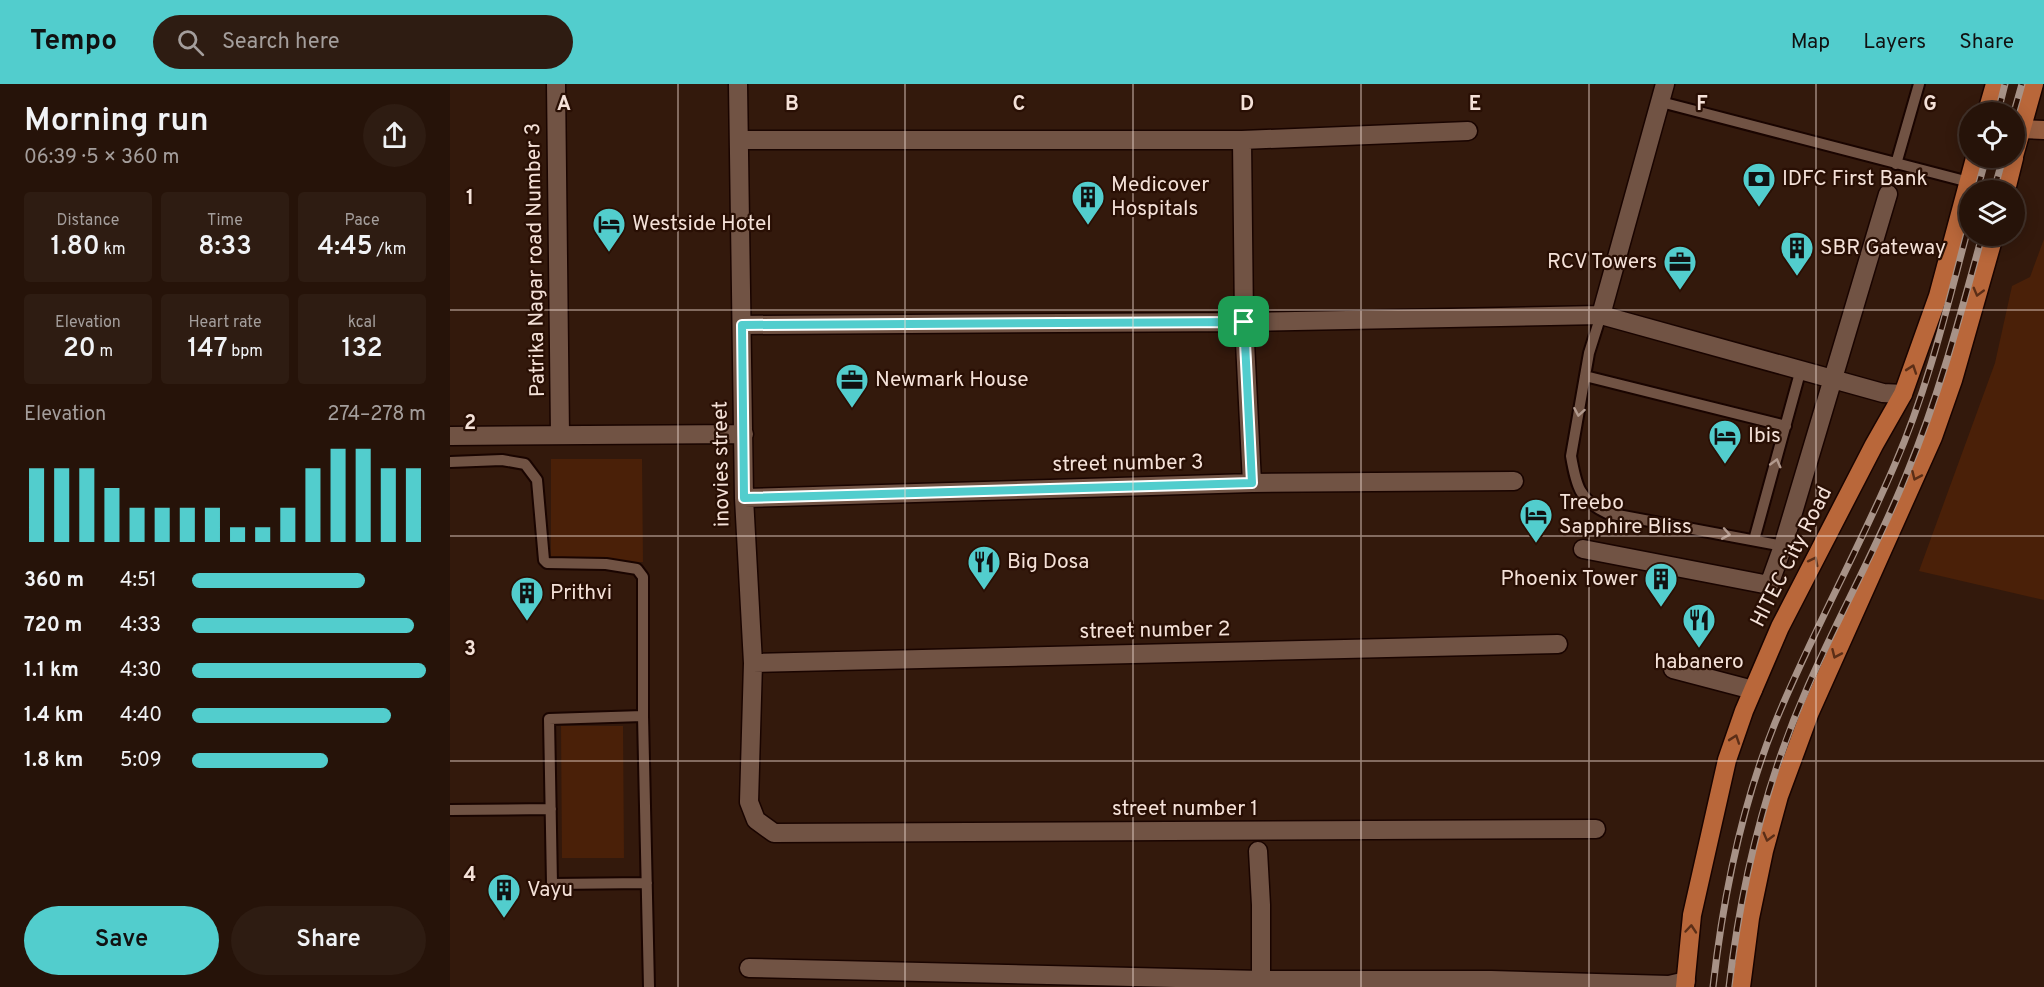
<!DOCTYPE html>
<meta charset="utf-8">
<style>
body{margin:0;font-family:Overpass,sans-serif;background:#2e1c12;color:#f1f3f6;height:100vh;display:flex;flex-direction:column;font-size:22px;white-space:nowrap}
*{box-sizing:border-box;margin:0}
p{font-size:20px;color:#a49e9c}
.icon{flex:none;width:33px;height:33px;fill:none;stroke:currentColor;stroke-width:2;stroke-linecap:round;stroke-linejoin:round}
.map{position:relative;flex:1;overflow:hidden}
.sheet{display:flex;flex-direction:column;background:#261309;width:450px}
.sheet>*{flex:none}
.controls{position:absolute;left:1509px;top:18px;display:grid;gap:12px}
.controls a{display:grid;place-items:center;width:66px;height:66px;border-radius:50%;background:#261309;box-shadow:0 3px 15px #0003,0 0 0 2px #42322a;font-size:30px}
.pin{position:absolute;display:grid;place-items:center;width:51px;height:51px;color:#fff;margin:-26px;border-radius:12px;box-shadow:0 3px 9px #0006}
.round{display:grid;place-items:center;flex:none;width:63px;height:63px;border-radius:32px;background:#2e1c12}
.head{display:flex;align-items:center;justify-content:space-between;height:102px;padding:0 24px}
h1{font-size:33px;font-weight:600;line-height:45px}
.metrics{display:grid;grid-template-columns:repeat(3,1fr);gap:9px;height:102px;padding:6px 24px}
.metrics div{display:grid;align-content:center;border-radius:6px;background:#2e1c12;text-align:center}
.metrics b{font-size:26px;font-weight:600}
.metrics small{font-size:16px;font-weight:400}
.metrics p{font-size:16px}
.chart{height:168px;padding:12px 24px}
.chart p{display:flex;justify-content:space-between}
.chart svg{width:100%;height:108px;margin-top:6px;stroke:#52cdcd;stroke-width:6}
.button{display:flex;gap:12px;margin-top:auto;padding:12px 24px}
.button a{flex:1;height:69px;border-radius:36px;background:#52cdcd;color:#111;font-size:24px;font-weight:600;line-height:69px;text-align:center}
.button a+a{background:#2e1c12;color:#f1f3f6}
ul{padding:0 24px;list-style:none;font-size:20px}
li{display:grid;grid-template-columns:96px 72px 1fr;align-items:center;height:45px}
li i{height:15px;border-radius:8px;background:#52cdcd}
header{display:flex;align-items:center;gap:36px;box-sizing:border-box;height:84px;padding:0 30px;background:#52cdcd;color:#111}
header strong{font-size:28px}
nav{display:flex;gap:33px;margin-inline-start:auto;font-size:21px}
.search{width:420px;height:54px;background:#2e1c12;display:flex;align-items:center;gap:15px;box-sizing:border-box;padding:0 21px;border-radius:33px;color:#a49e9c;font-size:22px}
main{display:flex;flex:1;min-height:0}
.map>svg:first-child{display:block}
.green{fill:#4a2008}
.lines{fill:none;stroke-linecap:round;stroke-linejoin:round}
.lane-casing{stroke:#190400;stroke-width:14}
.street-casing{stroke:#190400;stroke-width:21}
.secondary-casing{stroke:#190400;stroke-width:21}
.primary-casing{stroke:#190400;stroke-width:21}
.lane{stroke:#715344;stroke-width:10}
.street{stroke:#715344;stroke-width:18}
.secondary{stroke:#955d3f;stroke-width:18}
.primary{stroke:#b9673a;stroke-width:18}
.rail-casing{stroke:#a79287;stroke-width:7}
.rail{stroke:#290f04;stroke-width:4.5;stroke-dasharray:14;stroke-linecap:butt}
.oneway{stroke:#5b2e17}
.oneway2{stroke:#b29a8e}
.route-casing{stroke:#fff;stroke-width:12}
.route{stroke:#52cdcd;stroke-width:8}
.grid{fill:none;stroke:#f4e1d8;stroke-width:1.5;stroke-opacity:0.55}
.labels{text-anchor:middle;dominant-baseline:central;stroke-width:4.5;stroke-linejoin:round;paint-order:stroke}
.poi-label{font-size:21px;fill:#f4e1d8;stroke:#290f04;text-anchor:start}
.street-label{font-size:21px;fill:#f4e1d8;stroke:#290f04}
.grid-label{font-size:20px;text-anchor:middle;font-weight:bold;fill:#f4e1d8;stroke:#290f04;stroke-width:4.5;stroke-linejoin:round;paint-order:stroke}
</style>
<header>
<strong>Tempo</strong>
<div class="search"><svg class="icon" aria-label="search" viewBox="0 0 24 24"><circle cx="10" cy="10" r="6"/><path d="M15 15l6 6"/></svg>Search here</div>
<nav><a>Map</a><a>Layers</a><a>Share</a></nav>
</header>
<main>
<section class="sheet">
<div class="head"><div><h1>Morning run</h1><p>06:39 · 5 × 360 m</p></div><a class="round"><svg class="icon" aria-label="share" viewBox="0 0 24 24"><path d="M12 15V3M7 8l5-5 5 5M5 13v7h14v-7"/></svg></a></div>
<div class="metrics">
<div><p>Distance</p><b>1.80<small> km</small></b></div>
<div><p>Time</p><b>8:33</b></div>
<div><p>Pace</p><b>4:45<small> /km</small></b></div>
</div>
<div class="metrics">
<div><p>Elevation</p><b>20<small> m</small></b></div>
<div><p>Heart rate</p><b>147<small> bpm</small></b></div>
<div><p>kcal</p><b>132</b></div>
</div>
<div class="chart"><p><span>Elevation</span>274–278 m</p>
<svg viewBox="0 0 160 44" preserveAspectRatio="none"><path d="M5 44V14M15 44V14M25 44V14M35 44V22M45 44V30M55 44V30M65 44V30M75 44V30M85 44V38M95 44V38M105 44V30M115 44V14M125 44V6M135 44V6M145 44V14M155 44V14"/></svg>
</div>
<ul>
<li><b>360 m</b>4:51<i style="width:74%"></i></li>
<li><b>720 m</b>4:33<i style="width:95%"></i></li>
<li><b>1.1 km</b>4:30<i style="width:100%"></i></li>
<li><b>1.4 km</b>4:40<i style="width:85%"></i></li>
<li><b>1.8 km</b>5:09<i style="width:58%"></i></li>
</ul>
<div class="button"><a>Save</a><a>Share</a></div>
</section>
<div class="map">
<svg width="1594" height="903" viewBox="0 0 1594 903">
<rect width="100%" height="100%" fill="#33190c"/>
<!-- green -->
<path class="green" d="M1594,155V516L1469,487L1545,279L1562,202L1580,193Z
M101,375H192L193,478H101Z
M111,642H173L174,774H112Z"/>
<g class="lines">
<!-- lane casing -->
<g class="lane-casing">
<path id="lane" d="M1211,18L1519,98
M1446,80L1469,0
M1151,231L1139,269L1121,372C1126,401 1129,416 1157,429L1333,462
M1135,292L1336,342
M0,378L52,376L75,380L87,396L94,476L97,479L156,480L187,485L193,493V632L199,903
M1304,456L1351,285
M193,632L99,635L102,800L197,799
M0,726L101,725"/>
</g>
<!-- street casing -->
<g class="street-casing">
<path id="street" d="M106,0L110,351
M288,0L294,414L303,579L299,718L306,736L324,749L1146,745
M289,56H792L1018,47
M792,56L794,238L802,399
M1151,231L1215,0
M292,241L794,238L1151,231L1433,309L1453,310
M0,352L294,350
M294,414L802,399L1064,397
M1133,465L1319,501L1333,462L1438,110
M303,579L1108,560
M1223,585L1303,606
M808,767L811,821V903
M299,884L811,896H1041L1219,901L1236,897"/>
</g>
<!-- secondary casing -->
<g class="secondary-casing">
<path id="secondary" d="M1572,45L1594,46"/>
</g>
<!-- primary casing -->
<g class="primary-casing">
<path id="primary" d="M1537,28L1545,0
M1564,72L1584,0
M1556,106L1564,74
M1235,903L1242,831L1277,676L1294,627L1330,543L1424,361L1453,310L1488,212L1525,74
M1291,903L1300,834L1314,767L1329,712L1360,628L1483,353L1503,296L1544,152"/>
</g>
<!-- lane -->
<use href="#lane" class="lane"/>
<!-- street -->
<use href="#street" class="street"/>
<!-- secondary -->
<use href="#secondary" class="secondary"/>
<!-- primary -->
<use href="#primary" class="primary"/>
<!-- rail casing -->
<g class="rail-casing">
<path id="rail" d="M1548,28L1555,0
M1564,28L1572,0
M1527,106L1536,74
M1544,106L1553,74
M1263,903C1273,813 1291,723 1325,639C1361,551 1408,467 1445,380C1479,302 1498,219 1520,137
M1279,903C1291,799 1315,699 1358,602C1389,531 1428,462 1457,389C1489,312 1510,232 1532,152"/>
</g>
<!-- rail -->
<use href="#rail" class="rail"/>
</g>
<!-- one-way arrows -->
<defs><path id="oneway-chevron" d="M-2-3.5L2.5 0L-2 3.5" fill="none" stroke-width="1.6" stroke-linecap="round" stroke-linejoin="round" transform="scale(1.5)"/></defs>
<g class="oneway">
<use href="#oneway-chevron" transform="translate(1528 208) rotate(105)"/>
<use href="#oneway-chevron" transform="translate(1462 285) rotate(-71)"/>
<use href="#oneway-chevron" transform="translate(1466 392) rotate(114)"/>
<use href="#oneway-chevron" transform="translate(1364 477) rotate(-63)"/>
<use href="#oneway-chevron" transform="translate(1386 570) rotate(114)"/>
<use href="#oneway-chevron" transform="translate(1285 655) rotate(-71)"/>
<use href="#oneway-chevron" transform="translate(1318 753) rotate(105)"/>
<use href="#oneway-chevron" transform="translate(1241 845) rotate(-85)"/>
</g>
<g class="oneway2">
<use href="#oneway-chevron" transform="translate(1129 328) rotate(100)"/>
<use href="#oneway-chevron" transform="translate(1326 379) rotate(-75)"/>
<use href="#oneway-chevron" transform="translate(1276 450) rotate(10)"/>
</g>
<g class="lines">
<!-- route casing -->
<g class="route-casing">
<path id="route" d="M794,238L802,399L294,414L292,241Z"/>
</g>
<!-- route -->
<use href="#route" class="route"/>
</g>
<!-- grid -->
<path class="grid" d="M228,0V903M455,0V903M683,0V903M911,0V903M1139,0V903M1366,0V903M0,226H1594M0,452H1594M0,677H1594"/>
<!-- icons -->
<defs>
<g id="bank-pin" transform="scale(1.725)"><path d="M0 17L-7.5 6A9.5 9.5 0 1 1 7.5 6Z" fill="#52cdcd" stroke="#290f04"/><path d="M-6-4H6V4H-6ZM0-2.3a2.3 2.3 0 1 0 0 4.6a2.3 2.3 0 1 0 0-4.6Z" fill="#111"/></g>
<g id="building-pin" transform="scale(1.725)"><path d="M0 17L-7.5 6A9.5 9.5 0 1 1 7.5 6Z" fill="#52cdcd" stroke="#290f04"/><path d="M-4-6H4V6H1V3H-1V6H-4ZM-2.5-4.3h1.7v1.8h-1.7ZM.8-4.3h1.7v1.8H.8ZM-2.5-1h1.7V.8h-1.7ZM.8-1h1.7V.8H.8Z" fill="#111"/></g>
<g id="hotel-pin" transform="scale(1.725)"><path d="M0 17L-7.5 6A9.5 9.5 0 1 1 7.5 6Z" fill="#52cdcd" stroke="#290f04"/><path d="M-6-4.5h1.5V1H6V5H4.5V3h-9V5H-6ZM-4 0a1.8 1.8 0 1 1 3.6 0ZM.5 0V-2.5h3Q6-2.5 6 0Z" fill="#111"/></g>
<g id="office-pin" transform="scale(1.725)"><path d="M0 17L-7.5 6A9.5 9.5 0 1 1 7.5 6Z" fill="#52cdcd" stroke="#290f04"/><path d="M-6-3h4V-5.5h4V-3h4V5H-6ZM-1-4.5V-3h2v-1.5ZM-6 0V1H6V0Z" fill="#111"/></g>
<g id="restaurant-pin" transform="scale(1.725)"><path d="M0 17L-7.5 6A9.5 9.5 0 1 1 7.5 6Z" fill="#52cdcd" stroke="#290f04"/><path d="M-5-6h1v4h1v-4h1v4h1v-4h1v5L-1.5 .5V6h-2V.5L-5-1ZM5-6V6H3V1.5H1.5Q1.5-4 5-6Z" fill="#111"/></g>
</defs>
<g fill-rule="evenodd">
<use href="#bank-pin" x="1309" y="95"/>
<use href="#building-pin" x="638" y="113"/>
<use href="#hotel-pin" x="159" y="140"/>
<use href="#building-pin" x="1347" y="164"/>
<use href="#office-pin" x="1230" y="178"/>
<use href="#office-pin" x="402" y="296"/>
<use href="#hotel-pin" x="1275" y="352"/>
<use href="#hotel-pin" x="1086" y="431"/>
<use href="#restaurant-pin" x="534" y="478"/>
<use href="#building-pin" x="1211" y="495"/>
<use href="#building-pin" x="77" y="509"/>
<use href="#restaurant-pin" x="1249" y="536"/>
<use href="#building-pin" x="54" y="806"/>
</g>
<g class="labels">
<!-- poi labels -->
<g class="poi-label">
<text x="1332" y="95">IDFC First Bank</text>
<text x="661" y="101">Medicover<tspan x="661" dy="24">Hospitals</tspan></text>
<text x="182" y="140">Westside Hotel</text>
<text x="1370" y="164">SBR Gateway</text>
<text x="1207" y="178" text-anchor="end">RCV Towers</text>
<text x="425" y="296">Newmark House</text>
<text x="1298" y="352">Ibis</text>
<text x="1109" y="419">Treebo<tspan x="1109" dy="24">Sapphire Bliss</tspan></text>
<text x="557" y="478">Big Dosa</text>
<text x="1188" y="495" text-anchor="end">Phoenix Tower</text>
<text x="100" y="509">Prithvi</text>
<text x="1249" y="578" text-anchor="middle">habanero</text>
<text x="77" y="806">Vayu</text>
</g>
<!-- street labels -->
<g class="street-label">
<text transform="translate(86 176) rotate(-91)">Patrika Nagar road Number 3</text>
<text transform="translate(272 380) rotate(-91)">inovies street</text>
<text transform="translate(678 380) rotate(-1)">street number 3</text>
<text transform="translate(1342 473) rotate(-63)">HITEC City Road</text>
<text transform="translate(705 547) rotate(-1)">street number 2</text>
<text x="735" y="725">street number 1</text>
</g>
</g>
<g class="grid-label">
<text x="114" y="26">A</text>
<text x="342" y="26">B</text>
<text x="569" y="26">C</text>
<text x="797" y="26">D</text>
<text x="1025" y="26">E</text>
<text x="1252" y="26">F</text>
<text x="1480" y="26">G</text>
<text x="20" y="120">1</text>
<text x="20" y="345">2</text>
<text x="20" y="571">3</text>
<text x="20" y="797">4</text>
</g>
</svg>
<div class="controls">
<a><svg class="icon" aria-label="locate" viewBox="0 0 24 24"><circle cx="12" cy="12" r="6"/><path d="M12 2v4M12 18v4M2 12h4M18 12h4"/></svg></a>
<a><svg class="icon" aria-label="layers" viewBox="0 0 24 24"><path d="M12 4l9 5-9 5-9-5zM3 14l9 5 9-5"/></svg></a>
</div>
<div class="pin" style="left:794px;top:238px;background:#1e9e55"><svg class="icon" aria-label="arrive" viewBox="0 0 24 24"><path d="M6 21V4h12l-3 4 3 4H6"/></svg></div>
</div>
</main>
